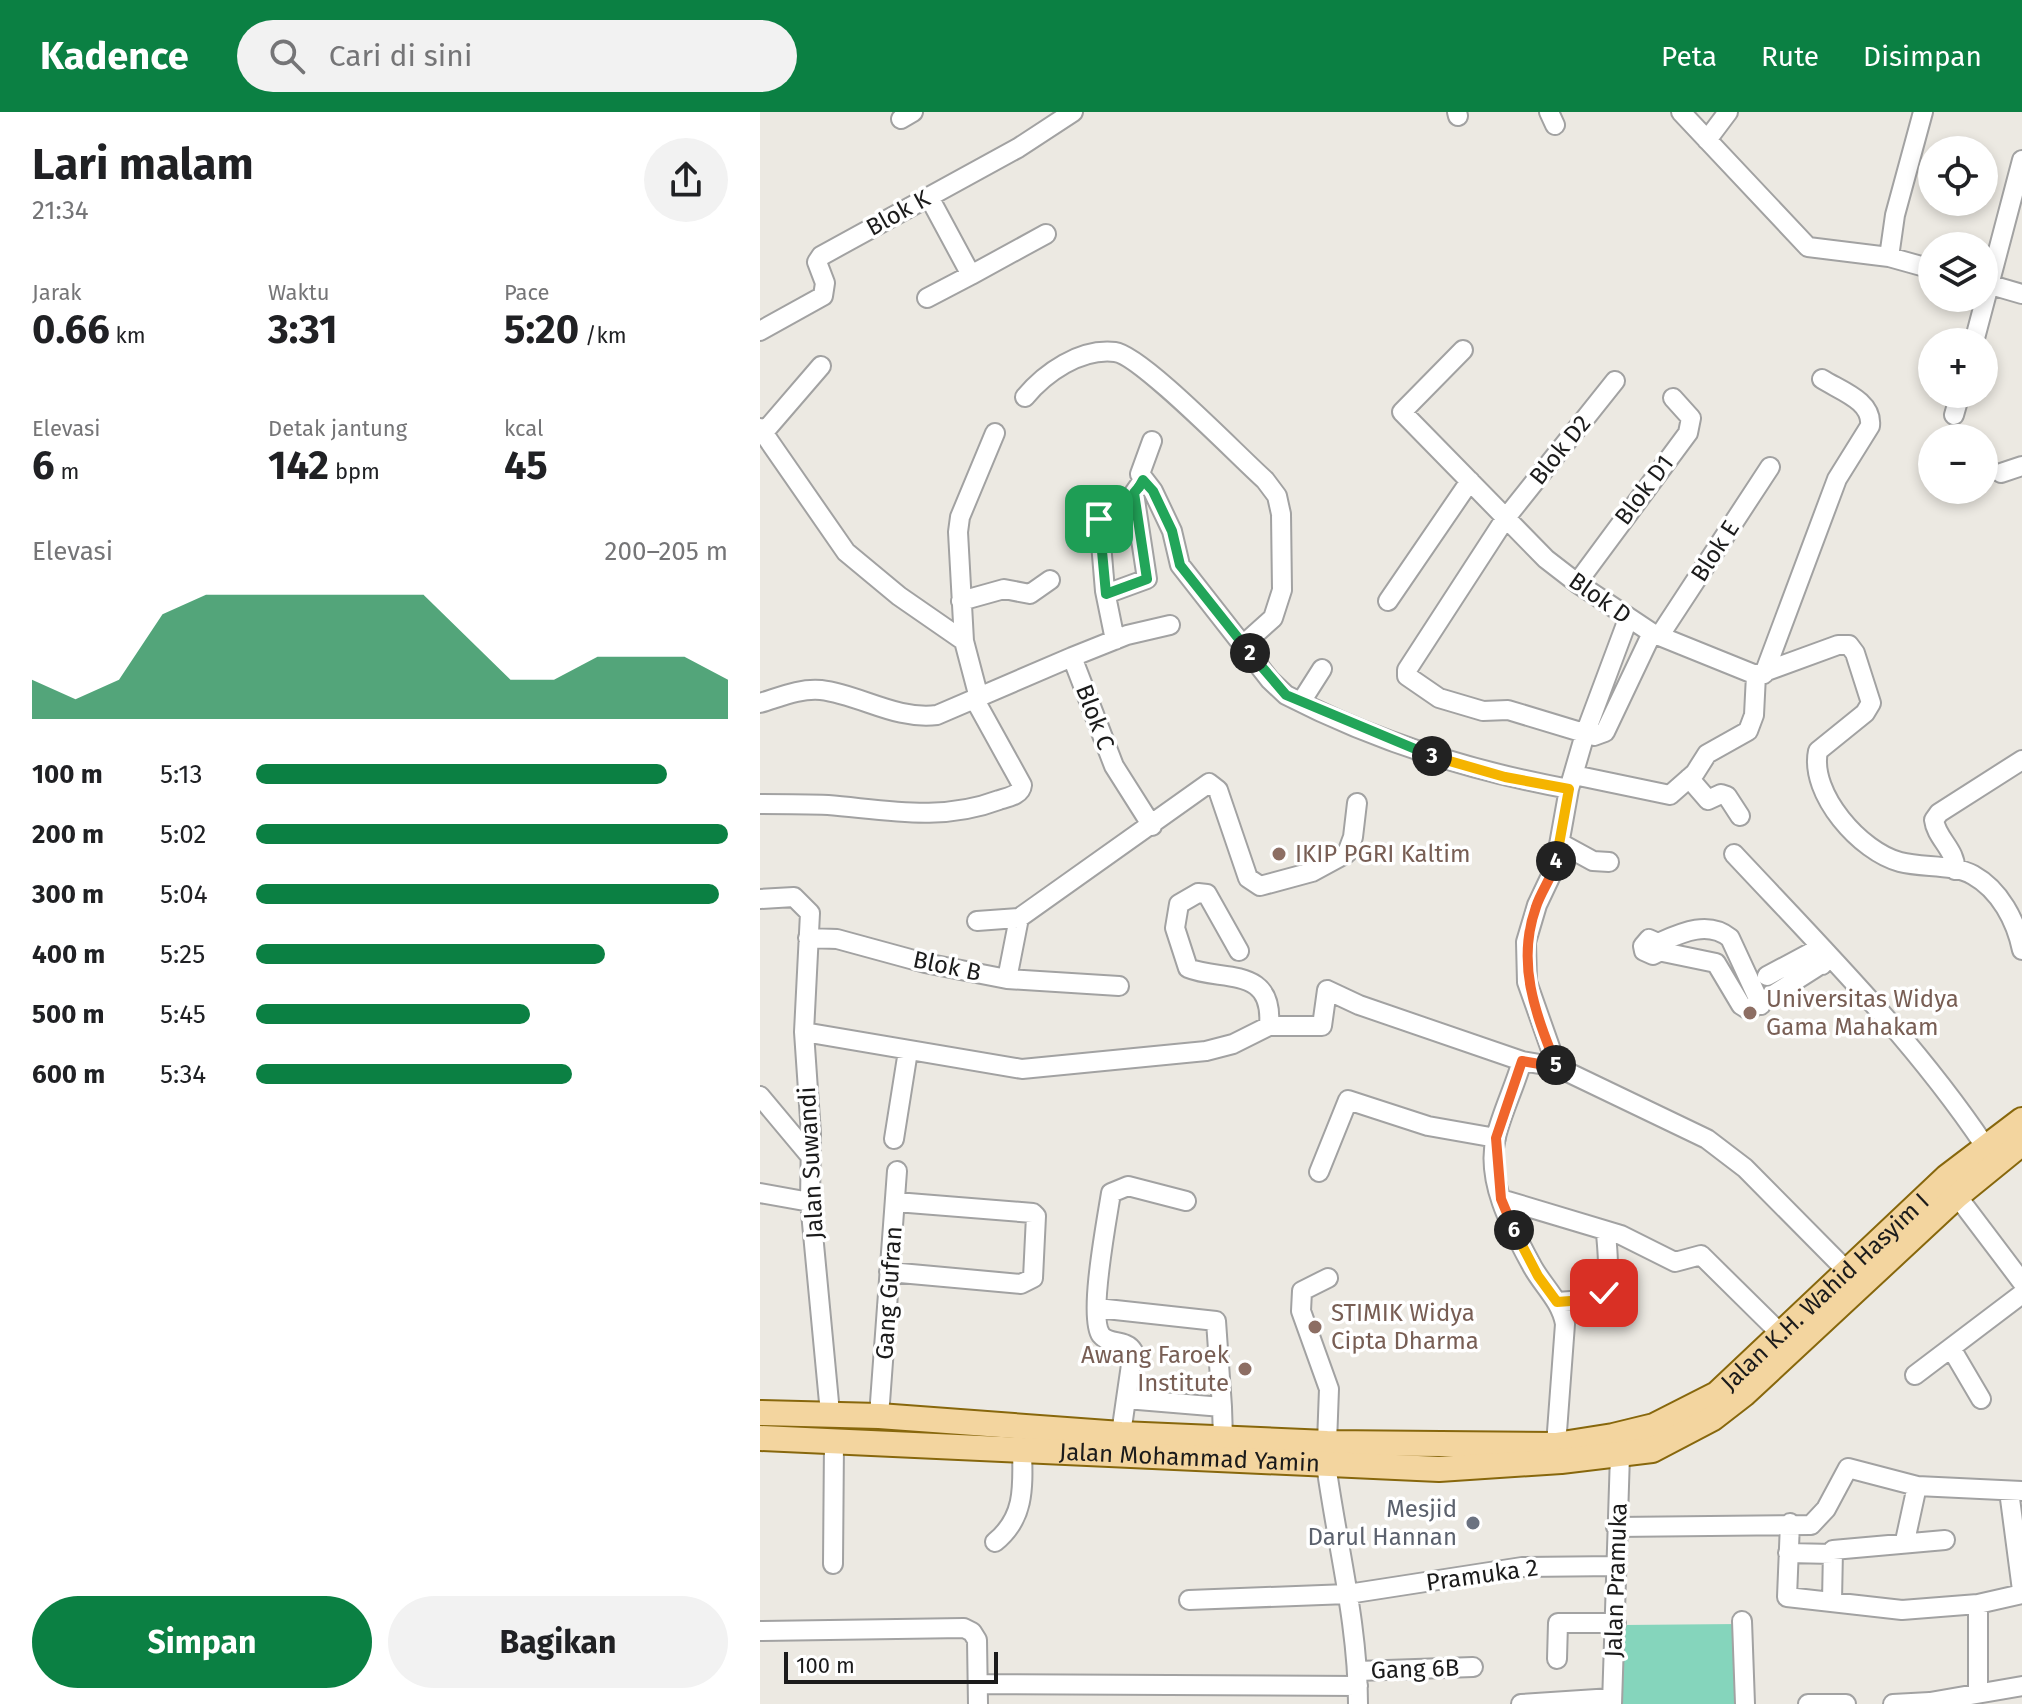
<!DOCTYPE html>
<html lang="id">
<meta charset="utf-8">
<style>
body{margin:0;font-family:"Fira Sans",sans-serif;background:#f2f2f2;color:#202124;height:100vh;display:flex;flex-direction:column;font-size:30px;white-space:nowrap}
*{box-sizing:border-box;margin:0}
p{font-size:26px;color:#757577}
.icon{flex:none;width:44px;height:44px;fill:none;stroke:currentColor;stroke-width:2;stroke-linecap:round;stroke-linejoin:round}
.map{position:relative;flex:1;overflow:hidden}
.side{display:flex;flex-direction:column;background:#fff;width:760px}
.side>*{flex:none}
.tools{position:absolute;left:1158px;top:24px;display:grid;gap:16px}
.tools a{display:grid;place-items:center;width:80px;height:80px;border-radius:50%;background:#fff;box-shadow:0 4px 12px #0003;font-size:40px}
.scale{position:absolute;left:24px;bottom:20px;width:214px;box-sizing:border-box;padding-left:8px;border:4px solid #1b1b1b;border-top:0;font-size:22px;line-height:28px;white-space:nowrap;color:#1b1b1b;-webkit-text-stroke:6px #fff;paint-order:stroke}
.pin{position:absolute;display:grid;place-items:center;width:68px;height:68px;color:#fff;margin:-34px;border-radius:16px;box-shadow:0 4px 12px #0006}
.km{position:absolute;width:40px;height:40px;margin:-20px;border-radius:50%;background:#222;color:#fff;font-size:22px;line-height:40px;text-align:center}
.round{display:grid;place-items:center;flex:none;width:84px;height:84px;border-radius:42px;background:#f2f2f2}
.headline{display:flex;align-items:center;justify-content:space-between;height:136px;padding:0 32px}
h1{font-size:44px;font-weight:700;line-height:60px}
.metrics{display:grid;grid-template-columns:repeat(3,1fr);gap:12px;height:136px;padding:8px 32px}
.metrics div{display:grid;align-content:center}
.metrics b{font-size:40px;font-weight:700}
.metrics small{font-size:22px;font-weight:400}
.metrics p{font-size:22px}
.chart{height:224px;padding:16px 32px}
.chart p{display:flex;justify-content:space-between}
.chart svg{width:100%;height:144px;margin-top:8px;fill:#0b8043;opacity:.7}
.button{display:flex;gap:16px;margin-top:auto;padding:16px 32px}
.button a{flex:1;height:92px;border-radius:48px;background:#0b8043;color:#fff;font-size:32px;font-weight:700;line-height:92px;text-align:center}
.button a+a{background:#f2f2f2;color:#202124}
ul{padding:0 32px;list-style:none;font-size:26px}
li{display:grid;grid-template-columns:128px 96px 1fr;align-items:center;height:60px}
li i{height:20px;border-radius:10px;background:#0b8043}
header{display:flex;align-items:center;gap:48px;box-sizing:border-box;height:112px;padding:0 40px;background:#0b8043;color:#fff}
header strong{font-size:38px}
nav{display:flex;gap:44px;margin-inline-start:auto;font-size:28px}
.search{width:560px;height:72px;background:#f2f2f2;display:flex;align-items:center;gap:20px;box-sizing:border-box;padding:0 28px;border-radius:44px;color:#757577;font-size:30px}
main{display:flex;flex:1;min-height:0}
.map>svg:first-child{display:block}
.pitch{fill:#85d5bc}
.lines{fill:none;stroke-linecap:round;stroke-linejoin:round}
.minor-casing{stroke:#a2a2a2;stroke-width:22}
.major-casing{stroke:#87670c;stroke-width:28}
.minor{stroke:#fff;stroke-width:18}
.major{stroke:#f3d59f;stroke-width:24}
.split-1-casing{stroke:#fff;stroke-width:16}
.split-2-casing{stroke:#fff;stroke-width:16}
.split-3-casing{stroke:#fff;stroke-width:16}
.split-4-casing{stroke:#fff;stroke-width:16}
.split-5-casing{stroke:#fff;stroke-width:16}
.split-6-casing{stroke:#fff;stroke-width:16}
.split-7-casing{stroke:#fff;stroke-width:16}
.split-1{stroke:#22a559;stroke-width:10}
.split-2{stroke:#22a559;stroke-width:10}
.split-3{stroke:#22a559;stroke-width:10}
.split-4{stroke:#f5b400;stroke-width:10}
.split-5{stroke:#f0652b;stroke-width:10}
.split-6{stroke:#f0652b;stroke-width:10}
.split-7{stroke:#f5b400;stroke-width:10}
.education-dot{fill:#8d6e63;stroke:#fff;stroke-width:3}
.worship-dot{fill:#6b7280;stroke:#fff;stroke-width:3}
.labels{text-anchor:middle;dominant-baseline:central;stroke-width:7;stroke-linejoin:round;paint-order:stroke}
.street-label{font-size:24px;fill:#1b1b1b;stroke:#fff}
.education-label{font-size:24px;fill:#785e54;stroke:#fff;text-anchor:start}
.worship-label{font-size:24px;fill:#5b616d;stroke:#fff;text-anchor:end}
</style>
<header>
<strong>Kadence</strong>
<div class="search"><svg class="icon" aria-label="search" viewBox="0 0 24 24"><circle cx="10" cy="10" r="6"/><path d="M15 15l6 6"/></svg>Cari di sini</div>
<nav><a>Peta</a><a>Rute</a><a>Disimpan</a></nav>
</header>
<main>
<section class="side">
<div class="headline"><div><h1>Lari malam</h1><p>21:34</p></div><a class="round"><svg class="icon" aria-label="share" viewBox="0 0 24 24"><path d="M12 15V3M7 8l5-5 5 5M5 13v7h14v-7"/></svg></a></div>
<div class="metrics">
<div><p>Jarak</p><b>0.66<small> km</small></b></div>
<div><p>Waktu</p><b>3:31</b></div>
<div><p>Pace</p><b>5:20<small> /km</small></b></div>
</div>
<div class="metrics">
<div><p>Elevasi</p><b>6<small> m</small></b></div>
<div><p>Detak jantung</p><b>142<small> bpm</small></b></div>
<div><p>kcal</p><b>45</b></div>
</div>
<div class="chart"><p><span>Elevasi</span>200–205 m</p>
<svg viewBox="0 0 160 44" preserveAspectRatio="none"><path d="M0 44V32L10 38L20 32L30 12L40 6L50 6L60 6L70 6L80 6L90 6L100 19L110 32L120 32L130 25L140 25L150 25L160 32V44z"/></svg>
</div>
<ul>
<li><b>100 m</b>5:13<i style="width:87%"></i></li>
<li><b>200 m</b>5:02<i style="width:100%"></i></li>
<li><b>300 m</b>5:04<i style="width:98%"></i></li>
<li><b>400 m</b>5:25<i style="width:74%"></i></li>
<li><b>500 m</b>5:45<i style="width:58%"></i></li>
<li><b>600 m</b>5:34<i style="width:67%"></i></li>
</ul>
<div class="button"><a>Simpan</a><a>Bagikan</a></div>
</section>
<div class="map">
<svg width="1262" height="1592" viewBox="0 0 1262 1592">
<rect width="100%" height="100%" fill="#ece9e2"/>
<!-- pitch -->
<path class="pitch" d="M979,1512L978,1592H863V1513Z"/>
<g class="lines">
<!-- minor casing -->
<g class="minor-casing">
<path id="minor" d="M697,0L698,4
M789,0L795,13
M921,0L1048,135L1129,145
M1163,0L1135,103L1129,145L1172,157
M141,7L153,0
M947,28L968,0
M169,85L211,163L286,122
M1224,171L1262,182
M167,186L211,163
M0,219L63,184L65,171L57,150L61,144L258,36L313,0
M1214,230L1262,48
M703,238L642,300L786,447L817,471L892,521L996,563L1078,533H1089L1095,541L1111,591L1105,601L1058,639C1049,682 1101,740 1140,750C1163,756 1193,752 1213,763C1240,778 1256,809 1262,838
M855,269L745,407L647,558V564L679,586L723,599L748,598L834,624L845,620L892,521
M265,285C285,261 320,236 355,240C381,243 479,345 505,368L517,384L521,402L522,478L513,506L484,532
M1194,303L1200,282
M0,316L86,440L139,484L204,529
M5,319L61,254
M392,329L380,362L393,379L412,419L420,453L510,568L526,583C615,629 711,659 809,677
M1241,361L1262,354
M339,407L345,479L355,528
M817,471L928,321L931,306L913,286
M346,482L387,467L374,381L383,368
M201,489L244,477L270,482L290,468
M628,489L710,369
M900,523L1010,355
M312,545L367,523L410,513
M1004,562L1077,367L1110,314C1113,289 1081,279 1062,267
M219,586L204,529L198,420L200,405L235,321
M541,590L562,557
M0,591C20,585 40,576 61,578C101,583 135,608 177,603L312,545L354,654L392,714
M814,663L910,683L935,661L947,642L988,619L994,603L996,563
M929,666L948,688L961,682L967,684L980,704
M0,692C23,692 46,692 68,693C127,698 181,710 239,688C249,685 261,683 262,673L215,588
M800,731L833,749L849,750
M974,742C1061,835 1154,928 1225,1034
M1195,758C1197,739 1176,726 1174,708L1179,701L1262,648
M0,787L34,785L50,801L44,920L51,1022L50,1090L70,1301
M217,809L259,806
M48,826L77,827L165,851L247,867L259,806L449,671L458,678L488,766L500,774L552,760L587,741L593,725L597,691
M898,831L897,841L893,843L884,839L883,834L889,827L898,831C921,821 948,808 970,826L1001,893
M479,839L447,782L438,781L419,792L415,816L428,856C462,870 514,853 509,914
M898,839L956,851L981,893L989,898L1071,846
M1007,864L1052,840L1062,853
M247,867L359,874
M44,920L262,957L446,939L473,932L509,914H562L567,878L599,893L762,949L797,955L947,1027L985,1056L1086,1158
M762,949C755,974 742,1000 736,1025C725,1069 752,1117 772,1154C783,1174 801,1189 805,1212L796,1333
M797,955L767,870L766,830L777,793L795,755L809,677L825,622L868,507
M0,984L51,1045
M134,1027L148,939
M559,1060L588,988L668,1014L736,1026
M0,1081L50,1090
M1197,1084L1262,1170
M741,1087L861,1123L915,1150L941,1143L1021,1222
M129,1160L261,1172L273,1166L276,1104L273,1101L136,1090
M797,1190L838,1187C853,1171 847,1140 846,1120
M337,1196L456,1209L462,1295
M1191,1236L1221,1287
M1155,1263L1262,1182
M366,1287L373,1239C366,1227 349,1233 341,1223C328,1205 347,1107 351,1081L368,1074L426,1089
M119,1304L137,1059
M361,1322L366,1287L462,1295L463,1326
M567,1331L569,1277L541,1199L542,1179L568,1166
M566,1352C577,1433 598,1511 598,1592
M1249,1379L1262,1478
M1030,1411L1027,1485L1142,1498L1218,1492L1262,1482
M856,1415L1051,1413L1066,1397L1088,1356L1157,1374L1262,1379
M1145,1429L1157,1374
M235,1430C265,1406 263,1375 262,1338
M1028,1441L1073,1442
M73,1452L74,1330
M429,1488L588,1482L762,1455L857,1454
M1072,1489L1073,1438L1185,1428
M982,1509L985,1592
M0,1519L204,1516L212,1520L217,1528L218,1592
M797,1547L798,1511H856
M598,1559L713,1555
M218,1572L598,1574
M1218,1580V1492
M761,1592L852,1586
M852,1592L860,1343
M1048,1592H1086
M1133,1592L1170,1590L1262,1574"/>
</g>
<!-- major casing -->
<g class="major-casing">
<g id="major">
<path id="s1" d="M0,1301L119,1304L361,1322L567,1331L796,1333L853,1324L894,1314L957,1282L1187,1065L1262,1008"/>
<path id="s2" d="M0,1326L679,1357L801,1349L892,1338L953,1306L984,1282L1197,1084L1262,1031"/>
</g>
</g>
<!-- minor -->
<use href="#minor" class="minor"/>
<!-- major -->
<use href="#major" class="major"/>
</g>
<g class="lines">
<!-- split-1 casing -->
<g class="split-1-casing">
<path id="split-1" d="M339,407L346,482L387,467L374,381L379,375"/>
</g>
<!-- split-2 casing -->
<g class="split-2-casing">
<path id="split-2" d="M379,375L383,368L393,379L412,419L420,453L490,541"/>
</g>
<!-- split-3 casing -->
<g class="split-3-casing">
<path id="split-3" d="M490,541L526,583L672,644"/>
</g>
<!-- split-4 casing -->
<g class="split-4-casing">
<path id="split-4" d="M672,644L745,665L809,677L796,749"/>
</g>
<!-- split-5 casing -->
<g class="split-5-casing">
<path id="split-5" d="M796,953C775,900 756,851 776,795C781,779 792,766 796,749"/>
</g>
<!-- split-6 casing -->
<g class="split-6-casing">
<path id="split-6" d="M754,1118L741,1087L736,1026L762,949L797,955L796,953"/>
</g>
<!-- split-7 casing -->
<g class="split-7-casing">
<path id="split-7" d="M754,1118L778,1164L797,1190L838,1187L844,1181"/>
</g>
<!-- split-1 -->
<use href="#split-1" class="split-1"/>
<!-- split-2 -->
<use href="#split-2" class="split-2"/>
<!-- split-3 -->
<use href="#split-3" class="split-3"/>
<!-- split-4 -->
<use href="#split-4" class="split-4"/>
<!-- split-5 -->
<use href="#split-5" class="split-5"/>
<!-- split-6 -->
<use href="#split-6" class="split-6"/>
<!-- split-7 -->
<use href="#split-7" class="split-7"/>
</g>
<!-- markers -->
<g class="education-dot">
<circle cx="519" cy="742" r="8"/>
<circle cx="990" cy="901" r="8"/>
<circle cx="555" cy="1215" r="8"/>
<circle cx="485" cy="1257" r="8"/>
</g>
<circle class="worship-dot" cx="713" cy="1411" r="8"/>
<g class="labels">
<!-- street labels -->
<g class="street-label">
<text transform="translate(138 101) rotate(-29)">Blok K</text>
<text transform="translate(800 338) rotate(-51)">Blok D2</text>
<text transform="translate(884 378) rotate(-53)">Blok D1</text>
<text transform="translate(955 439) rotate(-57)">Blok E</text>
<text transform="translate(840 486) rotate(35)">Blok D</text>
<text transform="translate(335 605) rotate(69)">Blok C</text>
<text transform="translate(187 854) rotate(12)">Blok B</text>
<text transform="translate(51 1051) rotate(-93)">Jalan Suwandi</text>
<text stroke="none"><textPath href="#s1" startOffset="1116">Jalan K.H. Wahid Hasyim I</textPath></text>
<text transform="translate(129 1181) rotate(-86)">Gang Gufran</text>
<text stroke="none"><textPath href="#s2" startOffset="430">Jalan Mohammad Yamin</textPath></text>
<text transform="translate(722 1463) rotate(-8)">Pramuka 2</text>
<text transform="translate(856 1468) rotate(-88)">Jalan Pramuka</text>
<text transform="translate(655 1557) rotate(-2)">Gang 6B</text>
</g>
<!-- education labels -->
<g class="education-label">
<text x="535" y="742">IKIP PGRI Kaltim</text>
<text x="1006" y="887">Universitas Widya<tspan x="1006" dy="28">Gama Mahakam</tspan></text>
<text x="571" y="1201">STIMIK Widya<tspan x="571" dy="28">Cipta Dharma</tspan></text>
<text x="469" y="1243" text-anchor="end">Awang Faroek<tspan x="469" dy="28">Institute</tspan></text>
</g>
<!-- worship labels -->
<g class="worship-label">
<text x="697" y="1397">Mesjid<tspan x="697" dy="28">Darul Hannan</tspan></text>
</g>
</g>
</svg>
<div class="tools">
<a><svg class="icon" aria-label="locate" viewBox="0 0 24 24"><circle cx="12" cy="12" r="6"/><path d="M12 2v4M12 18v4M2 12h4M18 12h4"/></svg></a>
<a><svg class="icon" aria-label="layers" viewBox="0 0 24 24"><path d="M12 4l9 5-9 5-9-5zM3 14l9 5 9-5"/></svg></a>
<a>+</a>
<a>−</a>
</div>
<div class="scale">100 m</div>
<div class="pin" style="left:339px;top:407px;background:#1e9e55"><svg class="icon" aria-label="arrive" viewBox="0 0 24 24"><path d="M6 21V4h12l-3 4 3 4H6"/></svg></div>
<div class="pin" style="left:844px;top:1181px;background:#d93025"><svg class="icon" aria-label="check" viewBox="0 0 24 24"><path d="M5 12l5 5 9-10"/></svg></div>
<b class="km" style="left:490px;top:541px">2</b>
<b class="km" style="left:672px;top:644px">3</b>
<b class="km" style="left:796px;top:749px">4</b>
<b class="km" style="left:796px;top:953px">5</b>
<b class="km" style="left:754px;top:1118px">6</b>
</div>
</main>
